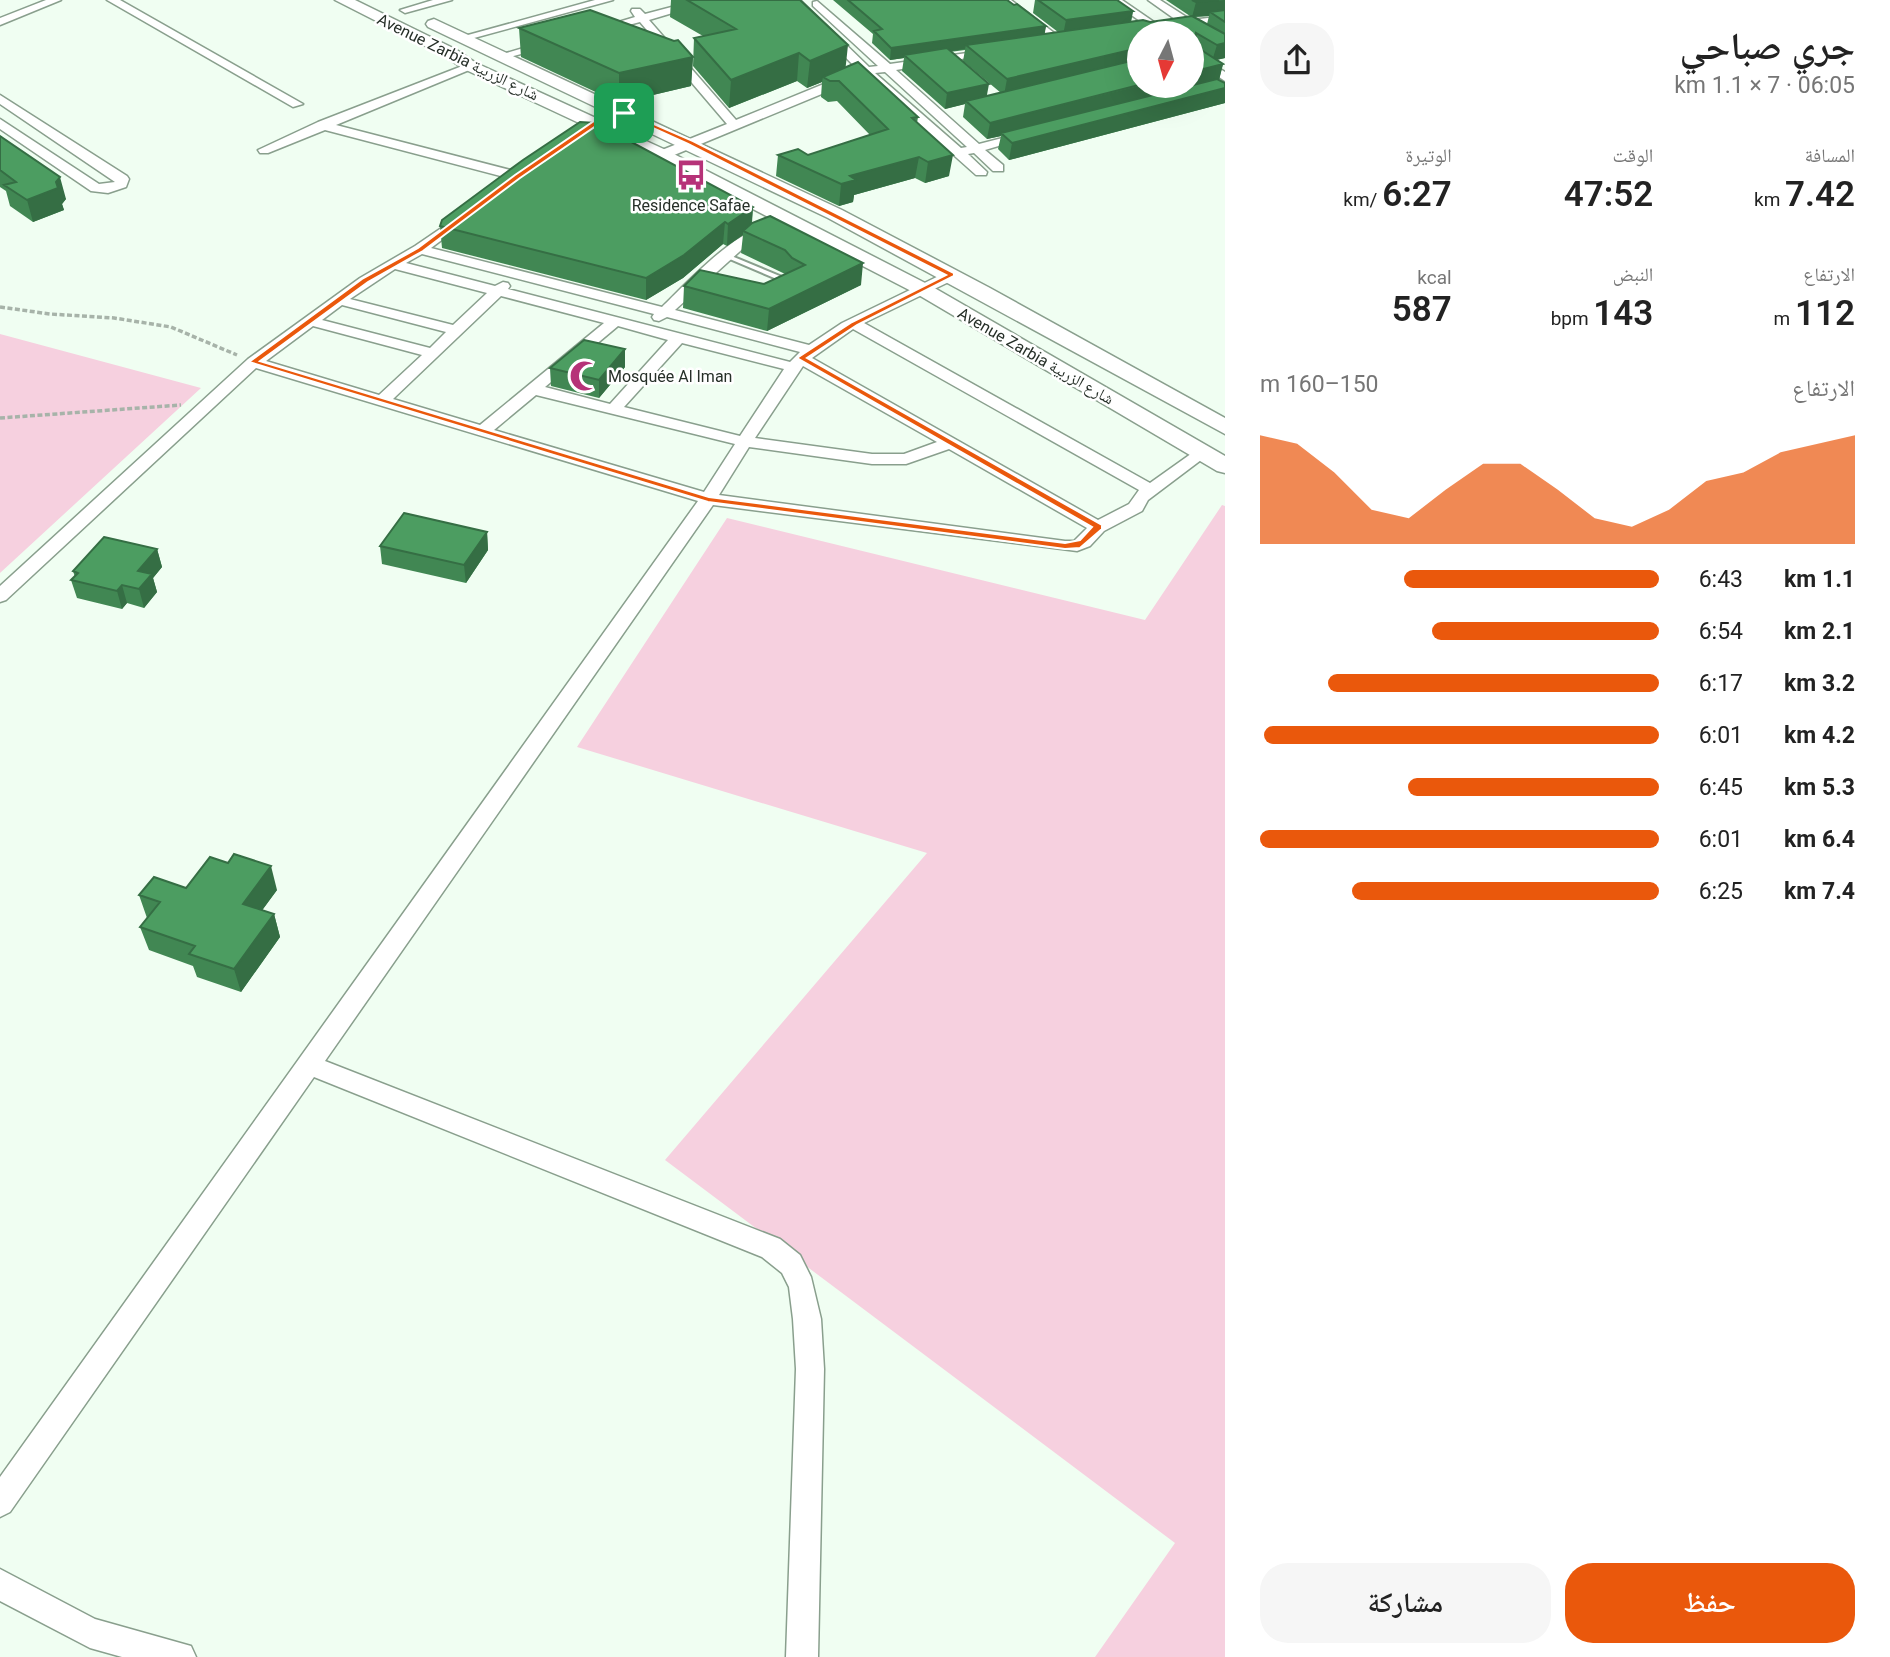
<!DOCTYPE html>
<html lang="ar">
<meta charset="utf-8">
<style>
body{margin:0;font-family:Roboto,"Noto Naskh Arabic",sans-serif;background:#f6f6f6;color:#222;direction:rtl;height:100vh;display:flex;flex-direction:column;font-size:26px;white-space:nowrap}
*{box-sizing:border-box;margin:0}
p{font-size:23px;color:#767676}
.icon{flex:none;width:38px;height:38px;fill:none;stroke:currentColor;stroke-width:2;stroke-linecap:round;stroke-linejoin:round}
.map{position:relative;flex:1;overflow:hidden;direction:ltr}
.panel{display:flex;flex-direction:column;background:#fff;width:665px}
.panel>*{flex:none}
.needle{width:46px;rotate:186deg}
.tools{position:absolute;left:1127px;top:21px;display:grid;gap:14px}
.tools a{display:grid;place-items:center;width:77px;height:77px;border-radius:50%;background:#fff;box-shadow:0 7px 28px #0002;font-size:35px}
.pin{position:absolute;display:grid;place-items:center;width:60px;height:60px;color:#fff;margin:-30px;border-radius:14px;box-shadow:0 4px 10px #0006}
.round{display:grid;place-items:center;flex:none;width:74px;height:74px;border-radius:28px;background:#f6f6f6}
.overview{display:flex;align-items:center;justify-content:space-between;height:119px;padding:0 35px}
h1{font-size:38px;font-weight:600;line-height:52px}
.stats{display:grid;grid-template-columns:repeat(3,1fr);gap:10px;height:119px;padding:7px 35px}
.stats div{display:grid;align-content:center}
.stats b{font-size:35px;font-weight:600}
.stats small{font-size:19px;font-weight:400}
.stats p{font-size:19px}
.chart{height:196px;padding:14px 35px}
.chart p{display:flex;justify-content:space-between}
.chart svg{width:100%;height:126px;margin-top:7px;fill:#ea580c;opacity:.7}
.cta{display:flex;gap:14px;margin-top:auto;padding:14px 35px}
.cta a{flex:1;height:80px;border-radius:28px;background:#ea580c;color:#fff;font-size:28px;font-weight:600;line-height:80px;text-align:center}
.cta a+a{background:#f6f6f6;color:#222}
ul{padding:0 35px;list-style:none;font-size:23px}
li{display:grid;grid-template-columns:112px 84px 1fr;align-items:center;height:52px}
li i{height:18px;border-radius:9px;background:#ea580c}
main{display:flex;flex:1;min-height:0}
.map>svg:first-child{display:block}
.green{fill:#f6d0df}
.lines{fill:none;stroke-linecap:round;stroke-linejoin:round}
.service-casing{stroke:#899f8d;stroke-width:4}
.minor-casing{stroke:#899f8d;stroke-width:3}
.secondary-casing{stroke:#899f8d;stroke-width:3}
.path{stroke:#a7b3a9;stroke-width:3.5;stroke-dasharray:5 2.5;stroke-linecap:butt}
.service{fill:#fff;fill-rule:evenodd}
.minor{fill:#fff;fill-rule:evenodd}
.secondary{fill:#fff;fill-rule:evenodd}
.wall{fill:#418753;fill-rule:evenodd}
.shaded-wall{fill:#356e44}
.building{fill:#4c9d61;stroke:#356e44;stroke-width:2}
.route{fill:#ea580c;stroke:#fff;stroke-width:2;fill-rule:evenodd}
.labels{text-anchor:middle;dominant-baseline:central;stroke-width:5;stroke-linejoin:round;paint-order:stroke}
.far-street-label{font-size:16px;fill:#262f28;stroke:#fff}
.far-poi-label{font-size:16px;fill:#262f28;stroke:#fff}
</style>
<main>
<section class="panel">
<div class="overview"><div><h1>جري صباحي</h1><p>06:05 · 7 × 1.1 km</p></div><a class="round"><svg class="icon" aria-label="share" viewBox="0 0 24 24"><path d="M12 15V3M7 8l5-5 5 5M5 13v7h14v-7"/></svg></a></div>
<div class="stats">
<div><p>المسافة</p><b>7.42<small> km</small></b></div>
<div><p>الوقت</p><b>47:52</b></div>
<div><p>الوتيرة</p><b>6:27<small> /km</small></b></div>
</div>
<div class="stats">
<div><p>الارتفاع</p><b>112<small> m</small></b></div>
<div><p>النبض</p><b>143<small> bpm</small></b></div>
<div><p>kcal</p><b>587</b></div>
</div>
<div class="chart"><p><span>الارتفاع</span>150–160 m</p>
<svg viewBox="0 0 160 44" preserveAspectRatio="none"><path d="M0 44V6L10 9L20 19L30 32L40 35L50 25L60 16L70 16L80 25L90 35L100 38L110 32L120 22L130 19L140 12L150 9L160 6V44z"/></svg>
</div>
<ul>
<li><b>1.1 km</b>6:43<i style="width:64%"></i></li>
<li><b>2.1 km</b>6:54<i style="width:57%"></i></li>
<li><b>3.2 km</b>6:17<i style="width:83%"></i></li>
<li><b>4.2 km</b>6:01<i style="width:99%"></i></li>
<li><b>5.3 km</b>6:45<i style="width:63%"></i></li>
<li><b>6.4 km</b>6:01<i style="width:100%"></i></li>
<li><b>7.4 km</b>6:25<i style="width:77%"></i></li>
</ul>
<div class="cta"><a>حفظ</a><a>مشاركة</a></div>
</section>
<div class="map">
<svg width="1225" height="1657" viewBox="0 0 1225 1657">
<rect width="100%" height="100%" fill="#f0fef2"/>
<!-- green -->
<path class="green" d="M0,334L201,388L0,573Z
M1222,505L1225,506V1657H1095L1175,1543L665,1160L927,853L577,747L727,518L1145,620Z"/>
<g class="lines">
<!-- service casing -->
<g class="service-casing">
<path id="service" d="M725,255H729L787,279L783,287H777L776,285L779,280L725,257Z"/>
</g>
<!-- minor casing -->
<g class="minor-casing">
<path id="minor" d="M46,0H61L0,25V18Z
M107,0H120L303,104L293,107Z
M433,0H452L405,13L400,10Z
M595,0H613L463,41L457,38Z
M698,0H716L649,20L736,120L858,70L789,0H800L869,67L878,66L813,6V2L817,1L890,64L995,49L997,51L991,54L896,70L979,144L1026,132L1032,136L985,150L1003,165V171H993L974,153L968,154L987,172L986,175H976L865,76L667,158H657V152L727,124L640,22L598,33L592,30L635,17L631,11L632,9H640L645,14ZM885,72L967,147L961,148L875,73Z
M999,0H1011L1066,42L1056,44Z
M1110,0H1122L1170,33H1157Z
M1148,0H1160L1191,20L1225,16V22L1199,26L1225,43V51L1187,28H1171V24L1179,22Z
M547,41L551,42V46L502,59L496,56Z
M1192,51L1225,72V81L1192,59Z
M470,63L476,66L474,68L336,125L522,173V179H512L325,130L268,153H260L258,150L318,122Z
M0,95L127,176L129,179L126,187L108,193L91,191L0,129V119L99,184L115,182L0,104Z
M624,109L630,113L628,116C617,120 581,138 575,137L573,134L592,120Z
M462,214L469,218L467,221L431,248L662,307C683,287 742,222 771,228V234L749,243L675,310L809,345L842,323L947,272H957V278L864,323L1150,483L1195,451L1201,449L1209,454L1148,500L1142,511L1104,531L1090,546L1077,551L713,505L325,1061L780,1239L800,1255L811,1277L821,1319L824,1369L818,1657H786L796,1369L793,1319L789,1287L782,1273L762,1257L314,1077L10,1512L0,1517V1477L698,501L256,368L6,600L0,602V586L248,359L360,278L415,246ZM422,254L654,314L652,317L654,320L659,321L667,317L800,352L790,362L508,289L510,286L508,283L503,282L495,286L406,263ZM395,269L487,293L453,325L350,299ZM501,296L604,323L480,425L393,399ZM342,305L446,332L430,348L322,320ZM313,326L422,355L379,395L266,361ZM618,326L668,340L610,404L545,387ZM853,329L1139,490L1129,504L1098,520L812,358ZM682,343L784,369L740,436L624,407ZM803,366L937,442L904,454H872L755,438ZM536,395L735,444L704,492L494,430ZM749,447L872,464H906L949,449L1087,528L1074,541H1065L719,495Z
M0,1569L95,1619L191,1646L196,1657H122L90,1648L0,1601Z"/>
</g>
<!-- secondary casing -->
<g class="secondary-casing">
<path id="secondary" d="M335,0H355L455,49L476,63L668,151L931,286L1225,456V473L1217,471L917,294L656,159L464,69L443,55Z
M434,19L842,210L990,288L1225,418V434L828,218L428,27L426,24L428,21Z"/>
</g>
<!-- path -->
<path class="path" d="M0,307L50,314L114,318L171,327L237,355
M0,418L181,405"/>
<!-- service -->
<use href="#service" class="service"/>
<!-- minor -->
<use href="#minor" class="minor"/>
<!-- secondary -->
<use href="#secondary" class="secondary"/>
</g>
<!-- wall -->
<path class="wall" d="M671,0H800L845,67L918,117L917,123L949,176L925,183L915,178L854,195L853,202L839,206L776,176L778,155H808L870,135L837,101L828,102L821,97L822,82L807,88L797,81L729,108L693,66L694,38L703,36L670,17Z
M833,0H1007L1046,26L1044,34L1058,32L1033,13L1035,0H1117L1133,11L1131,22H1150L1190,16L1166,0H1225V58L1216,60L1223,64L1219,80L1225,83V103L1009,160L998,149L1001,136L987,139L963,117L965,104L945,109L902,71L904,58L890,60L872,43L873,34ZM1209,16L1207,24L1193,17ZM1139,33H1192L1139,86ZM965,50L963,61L1001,93L987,96L950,52Z
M519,28L693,57L691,86L619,103L521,57Z
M0,136L66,199L62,204L64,210L33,222L10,206L6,191L0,187Z
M753,207L752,223L861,285L767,331L683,308L684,286L764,284L785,274L783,273L741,253L743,235L727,246L723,244L683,278L646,300L442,248L440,226Z
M625,367L599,398L551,386L550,368Z
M487,532L488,550L466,583L382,564L380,546Z
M157,549L162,567L153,578L157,592L144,608L127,603L122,609L77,598L71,580L75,577L73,571Z
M186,888L277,890L262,910L274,914L280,937L241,992L197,977L193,966L149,950L140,927L147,918L139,895Z"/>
<!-- shaded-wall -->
<path class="shaded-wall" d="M1225,0V14L1210,12L1209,16L1192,17L1196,2Z
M1133,11L1130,26L1063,35L1066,20Z
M1046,26L1044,38L966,45L965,49L907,58L904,55V58L890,60L891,48Z
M1225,43V58L1212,61L1217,45Z
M848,45L845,73L823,77L822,82L807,88L810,61Z
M1139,48V59L1004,95L1007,79Z
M799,53L797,81L729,108L731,80Z
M693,57L691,86L619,103V73Z
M1223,64L1219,80L1001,133V136L987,139L990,123L1139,86H1192V72Z
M989,84L986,100L966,101L965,104L945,109L947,93Z
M1225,88V103L1009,160L1012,143Z
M953,155L949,176L925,183L928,162Z
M919,157L915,178L854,195L853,202L839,206L841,184L850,176Z
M60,177L66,199L62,204L64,210L33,222L27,200L56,182Z
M753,207L751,229L743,231V235L727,246L728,224Z
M725,222L723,244L683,278L646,300V278Z
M863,263L861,285L767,331L769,309Z
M625,349V367L599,398V380Z
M487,532L488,550L466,583L464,565Z
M157,549L162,567L153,578L157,592L144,608L139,589L138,571Z
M122,585L127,603L122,609L117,591Z
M271,866L277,890L250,927L243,904Z
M274,914L280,937L241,992L234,969Z"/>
<!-- building -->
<path class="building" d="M687,0H800L848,45L810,61L799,53L731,80L694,38L736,29Z
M848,0H1007L1014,5L1017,4L1046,26L891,48L874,31L882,29Z
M1038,0H1117L1133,11L1066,20Z
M1192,0H1219L1196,2Z
M590,10L674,41L678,40L693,57L619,73L519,28Z
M1225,10V22L1210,12Z
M1192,16L1225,34V43L1217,45L1196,33L1195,46L1223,64L1192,72V33H1139V48L1007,79L966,45L1143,20L1150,22Z
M947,48L989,84L947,93L904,55Z
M1139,59V85L990,123L966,101Z
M858,62L918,117L912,118L953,155L928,162L919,157L850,176L856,180L841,184L778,155L798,149L808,155L888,129L839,81H830L823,77Z
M1217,79L1225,83V88L1012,143L1001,133Z
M580,122L596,123L753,207L728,224L725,222L684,255L646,278L440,226L442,220L523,160Z
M0,136L60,177L56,182L58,188L27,200L4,185L16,182L0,170Z
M770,216L863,263L769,309L684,286L700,270L764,284L805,265L792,258L785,250L743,231L752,223Z
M584,340L625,349L599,380L550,368Z
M404,513L487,532L464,565L380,546Z
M104,537L157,549L138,571L152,574L139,589L122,585L117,591L71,580L78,573L73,571Z
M234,854L271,866L243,904L274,914L234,969L189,954L195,946L140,927L160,902L139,895L154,877L186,888L210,857L228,863Z"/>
<!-- route -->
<path class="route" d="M624,111L693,141L954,273V276L857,325L807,358L1102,525V529L1080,548L1065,549L708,502L249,362L362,279L418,248L515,175L594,121ZM624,115L688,144L946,275L852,322L797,358L1092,527L1080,540L1065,543L709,497L260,361L368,282L423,251L520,178L599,124Z"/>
<!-- icons -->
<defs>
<g id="bus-bare" transform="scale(2.415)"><path d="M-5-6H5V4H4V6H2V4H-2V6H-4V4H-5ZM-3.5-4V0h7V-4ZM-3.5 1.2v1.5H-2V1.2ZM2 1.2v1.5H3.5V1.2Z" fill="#b63278" stroke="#fff" stroke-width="2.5" paint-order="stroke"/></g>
<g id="mosque-bare" transform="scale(2.415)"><path d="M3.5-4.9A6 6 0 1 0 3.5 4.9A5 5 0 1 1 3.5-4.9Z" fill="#b63278" stroke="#fff" stroke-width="2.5" paint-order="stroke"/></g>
</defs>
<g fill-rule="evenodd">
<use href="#bus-bare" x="691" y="175"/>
<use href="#mosque-bare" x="585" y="376"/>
</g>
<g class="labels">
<!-- far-street labels -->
<g class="far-street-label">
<text transform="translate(458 57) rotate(26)">Avenue Zarbia شارع الزربية</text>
<text transform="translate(1036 356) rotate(30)">Avenue Zarbia شارع الزربية</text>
</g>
<!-- far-poi labels -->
<g class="far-poi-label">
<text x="691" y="205">Residence Safae</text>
<text x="608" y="376" text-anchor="start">Mosquée Al Iman</text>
</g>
</g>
</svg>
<div class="tools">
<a><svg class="needle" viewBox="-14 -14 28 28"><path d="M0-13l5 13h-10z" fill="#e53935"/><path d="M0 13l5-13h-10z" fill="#767676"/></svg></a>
</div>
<div class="pin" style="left:624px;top:113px;background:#1e9e55"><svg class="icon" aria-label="arrive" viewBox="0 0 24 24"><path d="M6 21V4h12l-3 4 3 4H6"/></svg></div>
</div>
</main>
